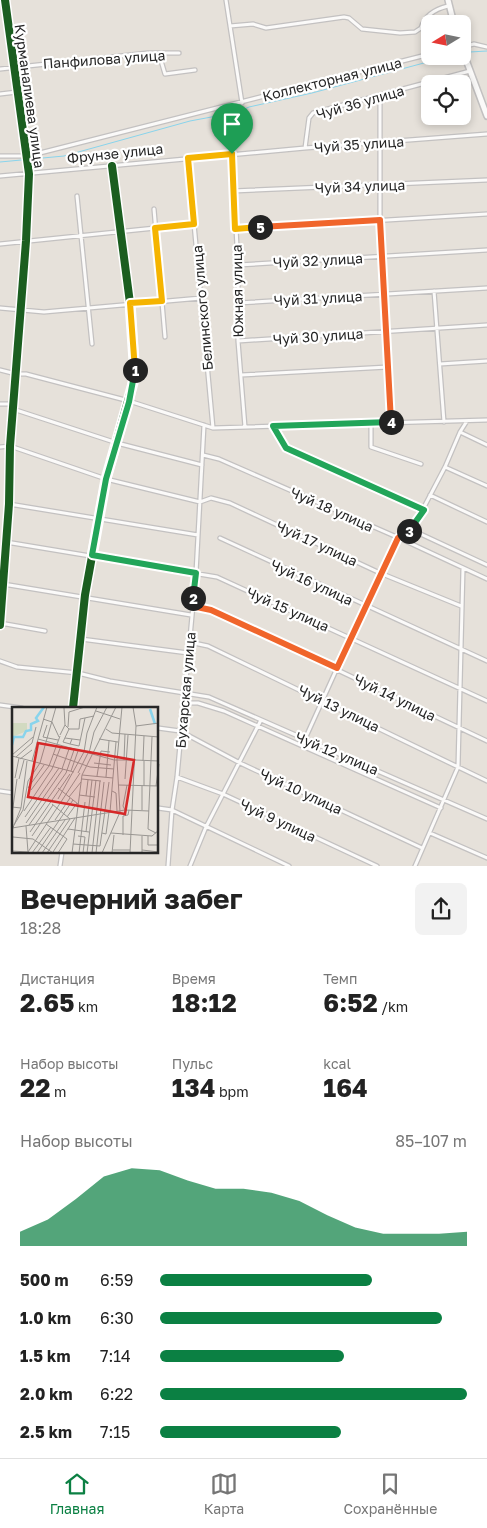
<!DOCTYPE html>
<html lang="ru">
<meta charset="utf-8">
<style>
body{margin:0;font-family:"Golos Text",sans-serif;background:#f2f2f2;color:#222;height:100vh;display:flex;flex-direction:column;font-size:19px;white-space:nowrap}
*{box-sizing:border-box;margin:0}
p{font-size:16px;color:#767676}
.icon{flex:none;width:28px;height:28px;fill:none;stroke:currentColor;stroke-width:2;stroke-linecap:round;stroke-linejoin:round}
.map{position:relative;height:866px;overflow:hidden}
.drawer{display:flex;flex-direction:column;background:#fff;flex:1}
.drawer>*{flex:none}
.needle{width:32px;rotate:260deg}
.tools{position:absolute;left:421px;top:15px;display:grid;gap:10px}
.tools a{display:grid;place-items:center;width:50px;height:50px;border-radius:8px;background:#fff;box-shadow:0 2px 8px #0003;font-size:25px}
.pin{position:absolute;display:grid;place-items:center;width:42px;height:42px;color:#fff;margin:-51px -21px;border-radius:50% 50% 50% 0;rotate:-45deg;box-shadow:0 0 5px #0007}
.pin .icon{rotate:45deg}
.km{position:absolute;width:25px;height:25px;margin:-12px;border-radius:50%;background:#222;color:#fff;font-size:14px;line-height:25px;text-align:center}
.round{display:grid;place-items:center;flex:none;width:52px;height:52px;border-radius:8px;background:#f2f2f2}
.headline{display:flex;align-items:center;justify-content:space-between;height:85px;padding:0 20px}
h1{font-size:28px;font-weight:700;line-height:38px}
.figures{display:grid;grid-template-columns:repeat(3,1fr);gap:8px;height:85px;padding:5px 20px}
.figures div{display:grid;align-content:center}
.figures b{font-size:25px;font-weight:700}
.figures small{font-size:14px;font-weight:400}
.figures p{font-size:14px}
.chart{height:140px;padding:10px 20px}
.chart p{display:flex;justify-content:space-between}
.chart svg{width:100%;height:90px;margin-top:5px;fill:#0b8043;opacity:.7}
ul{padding:0 20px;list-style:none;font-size:16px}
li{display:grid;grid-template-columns:80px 60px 1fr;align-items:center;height:38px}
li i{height:12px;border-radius:6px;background:#0b8043}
.tab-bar{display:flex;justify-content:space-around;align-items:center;height:70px;border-top:1px solid #e0e0e0;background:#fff;font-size:14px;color:#767676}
.tab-bar a{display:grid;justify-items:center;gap:2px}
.tab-bar .selected{color:#0b8043}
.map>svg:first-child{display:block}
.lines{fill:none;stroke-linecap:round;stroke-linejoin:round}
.stream{stroke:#89d4ec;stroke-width:1}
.street-casing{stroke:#c3c1c1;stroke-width:5.5}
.secondary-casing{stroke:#c3c1c1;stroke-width:8}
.street{stroke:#fbfaf9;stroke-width:3}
.secondary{stroke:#fbfaf9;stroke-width:5}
.cycleway-casing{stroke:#fff;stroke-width:11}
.cycleway{stroke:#1b5e20;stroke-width:8}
.split-1-casing{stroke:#fff;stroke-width:10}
.split-2-casing{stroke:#fff;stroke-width:10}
.split-3-casing{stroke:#fff;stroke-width:10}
.split-4-casing{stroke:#fff;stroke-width:10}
.split-5-casing{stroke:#fff;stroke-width:10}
.split-6-casing{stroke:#fff;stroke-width:10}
.split-1{stroke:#f5b400;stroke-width:6}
.split-2{stroke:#22a559;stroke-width:6}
.split-3{stroke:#f0652b;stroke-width:6}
.split-4{stroke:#22a559;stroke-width:6}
.split-5{stroke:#f0652b;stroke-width:6}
.split-6{stroke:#f5b400;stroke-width:6}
.labels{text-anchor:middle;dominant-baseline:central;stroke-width:4.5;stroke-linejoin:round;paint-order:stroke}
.street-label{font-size:14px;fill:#262626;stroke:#fff}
.inset-river{fill:none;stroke:#89d4ec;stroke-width:2.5}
.inset-road{fill:none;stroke:#999692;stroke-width:1}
.view{fill:#d62828;fill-opacity:0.15;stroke:#d62828;stroke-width:2.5}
.inset-edge{fill:none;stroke:#262626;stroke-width:2.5}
</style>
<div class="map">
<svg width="487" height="866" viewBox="0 0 487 866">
<rect width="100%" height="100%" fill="#e6e1da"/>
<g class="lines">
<!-- stream -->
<path class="stream" d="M470,52L487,51
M0,162L64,156L190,121L238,112L249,107L312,93L450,56"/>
<!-- street casing -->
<g class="street-casing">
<path id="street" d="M226,0L242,103
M230,26L253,24L266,28L344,17L349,18L362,29L400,33L415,32L421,28C425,15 435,9 448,6
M462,47L474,44L487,47
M159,54L165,74L195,70
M0,69L148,53H179
M0,94L17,92
M380,95V221L391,423
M305,148L309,118L313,113L470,71
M232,154L238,265V341L245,427
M0,156H28L430,54
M188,159L213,428
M0,176L305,148L487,134
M233,191L487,180
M77,196L92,344
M154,209L165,337
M236,229L487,214
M0,244L194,224
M238,265L487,250
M434,291L444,422
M238,303L487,288
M0,308L44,312L201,298
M238,341L487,325
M440,364L487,361
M0,370L16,374H26L129,401L213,428L487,420
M241,375L388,367
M0,404H13
M13,409L117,443L202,465
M371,424V447L421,464
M273,426L286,447L423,510
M460,432L487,445
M0,447L10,446L106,479L200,502L211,498L230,503L380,573L461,606
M203,455L219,459L399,538L487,579
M445,467L487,486
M430,495L487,522
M9,504L198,535
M412,530L487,565
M220,538L487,661
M6,542L217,577L487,701
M3,584L191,615
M193,606L211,610L487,741
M0,623L45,631
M0,625L9,504L10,446L26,241L29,174L5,0
M81,639L188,653
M189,642L208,646L487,781
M0,661L17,667L78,673L110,681L209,697L487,819
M183,703H198L224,711L441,808
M0,705L22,708
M73,708L85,595L106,479L135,376L130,303L112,166
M158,728L180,731L240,763L422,848
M305,739L380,573L399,538L412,530L445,467L460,432L467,421
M177,777L223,794L377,866
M0,791L14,793
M158,808L172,810L289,866
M430,833L487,858
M60,866L62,852
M168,866L172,810L177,777L196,573L204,425
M190,866L206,827L261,720
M415,866L458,767L463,568"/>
</g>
<!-- secondary casing -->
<g class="secondary-casing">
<path id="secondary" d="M448,0L454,24
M462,49L487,116"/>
</g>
<!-- street -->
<use href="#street" class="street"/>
<!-- secondary -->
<use href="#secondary" class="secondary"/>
<!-- cycleway casing -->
<g class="cycleway-casing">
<path id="cycleway" d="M0,625L9,504L10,446L26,241L29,174L5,0
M73,708L85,595L106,479L135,376L130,303L112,166"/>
</g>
<!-- cycleway -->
<use href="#cycleway" class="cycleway"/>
</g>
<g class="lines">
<!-- split-1 casing -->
<g class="split-1-casing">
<path id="split-1" d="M135,370L130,303L162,301L155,228L194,224L188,158L232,154"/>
</g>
<!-- split-2 casing -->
<g class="split-2-casing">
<path id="split-2" d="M135,370L129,402L106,479L92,555L196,573L193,598"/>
</g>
<!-- split-3 casing -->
<g class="split-3-casing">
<path id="split-3" d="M193,598L192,606L211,610L337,668L398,538L409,531"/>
</g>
<!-- split-4 casing -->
<g class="split-4-casing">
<path id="split-4" d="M391,422L273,426L286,448L424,510L409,531"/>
</g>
<!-- split-5 casing -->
<g class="split-5-casing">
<path id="split-5" d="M260,227L380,220L391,422"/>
</g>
<!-- split-6 casing -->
<g class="split-6-casing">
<path id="split-6" d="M232,154L235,229L260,227"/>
</g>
<!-- split-1 -->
<use href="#split-1" class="split-1"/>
<!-- split-2 -->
<use href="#split-2" class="split-2"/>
<!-- split-3 -->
<use href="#split-3" class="split-3"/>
<!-- split-4 -->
<use href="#split-4" class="split-4"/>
<!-- split-5 -->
<use href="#split-5" class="split-5"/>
<!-- split-6 -->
<use href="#split-6" class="split-6"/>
</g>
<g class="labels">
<!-- street labels -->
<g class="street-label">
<text transform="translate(104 59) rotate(-4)">Панфилова улица</text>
<text transform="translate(332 79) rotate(-14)">Коллекторная улица</text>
<text transform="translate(30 96) rotate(82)">Курманалиева улица</text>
<text transform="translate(360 102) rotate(-16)">Чуй 36 улица</text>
<text transform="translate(359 144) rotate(-4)">Чуй 35 улица</text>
<text transform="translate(115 153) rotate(-6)">Фрунзе улица</text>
<text transform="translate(360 186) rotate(-2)">Чуй 34 улица</text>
<text transform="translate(318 260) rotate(-3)">Чуй 32 улица</text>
<text transform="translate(237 291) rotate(-91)">Южная улица</text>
<text transform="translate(318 298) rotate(-3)">Чуй 31 улица</text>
<text transform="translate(202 308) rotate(-95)">Белинского улица</text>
<text transform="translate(318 336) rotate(-4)">Чуй 30 улица</text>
<text transform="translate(332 509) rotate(24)">Чуй 18 улица</text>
<text transform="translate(317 543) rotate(25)">Чуй 17 улица</text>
<text transform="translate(312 582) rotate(25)">Чуй 16 улица</text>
<text transform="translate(288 609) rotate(24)">Чуй 15 улица</text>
<text transform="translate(185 690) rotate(-85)">Бухарская улица</text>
<text transform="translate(395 697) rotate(26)">Чуй 14 улица</text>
<text transform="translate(339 708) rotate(26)">Чуй 13 улица</text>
<text transform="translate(337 753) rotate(23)">Чуй 12 улица</text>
<text transform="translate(301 791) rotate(25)">Чуй 10 улица</text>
<text transform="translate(278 820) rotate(25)">Чуй 9 улица</text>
</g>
</g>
<!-- overview -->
<g transform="translate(12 707)">
<rect width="146" height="146" fill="#e6e1da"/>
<path d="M0,16H15V24L0,30Z" fill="#d2dac1"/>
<path class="inset-river" d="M138,2L143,17M0,38L2,30H11L14,24L19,23V17L26,14L24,11L32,0"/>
<path class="inset-road" d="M84,4L108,12M31,12L40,15L47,30M35,18L31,30L46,33M53,18L57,22H67L68,12L82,9M124,19L147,16M56,20L57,5L73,0M57,22L51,35L58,37L60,32M94,22L100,26L147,30M48,28L53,18L52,1M140,30L136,122L144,126M53,31L68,33M26,32L102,53H123M87,32L106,35M58,37L67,39L73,11M77,46L82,25L95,0M41,47L78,60L102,62M0,48L21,30M0,49L62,65M4,50L20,36L24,20M8,52L20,43M112,53L113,27M123,53L147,54M20,54L35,0M131,54L132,29M82,56L99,58M50,62L57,42M59,64L66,44M66,66L76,46M70,68L101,71M85,69L89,44L98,45M94,70L97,34M3,71L7,51M7,72L12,53M70,72L89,74M113,72L116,28M106,78L147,79M132,79V54M144,79L147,57M16,81L32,58M46,81L66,97M19,83L37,59L48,29M100,84L104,86L105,104M67,88L83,90M74,89L76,73M57,90L69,75M46,92L72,45L75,26L85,0M40,97L58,112M0,100L9,101L15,54M113,103L111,99L115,78M130,103V79M12,104L40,62L49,39M98,105L104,35M0,107L5,72M13,110L47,61M55,110L65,96M43,113L58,91M14,116L51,62M34,117L55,132L46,146M2,118L11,103L16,74L28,56L44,0M17,118L54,66L62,43M14,119L16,145M0,121L113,103L137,104M56,122L77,125M0,123L9,101M18,125L58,67M74,125L80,73M90,126L94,127L97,105M99,126L140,129L147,123M111,128V109L116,108L117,103M20,129L41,98M66,129L73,130L71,146M136,129V138H147M1,130L21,132L41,146M61,137L88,139L97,75M101,143H118M130,143L147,145M0,144L16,145L68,66M41,145L63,111M20,146L39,120M25,146L61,93M30,146L53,113M35,146L58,112M60,146L70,68L104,0M67,146L73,95M75,146L84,73M80,146L88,74M84,146L92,75M90,146L108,105L105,53L110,0M100,146L102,128M118,146L124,19L121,0M130,146V129"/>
<path class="view" d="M26,36L122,53L113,107L16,90Z"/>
<rect width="146" height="146" class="inset-edge"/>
</g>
</svg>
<div class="tools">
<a><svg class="needle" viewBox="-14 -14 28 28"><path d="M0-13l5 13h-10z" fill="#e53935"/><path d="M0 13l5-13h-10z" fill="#767676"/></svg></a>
<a><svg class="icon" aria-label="locate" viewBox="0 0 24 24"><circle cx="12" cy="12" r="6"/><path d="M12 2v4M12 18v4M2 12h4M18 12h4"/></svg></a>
</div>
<div class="pin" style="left:232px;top:154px;background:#1e9e55"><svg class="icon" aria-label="arrive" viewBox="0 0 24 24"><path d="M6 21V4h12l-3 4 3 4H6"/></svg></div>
<b class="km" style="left:135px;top:370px">1</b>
<b class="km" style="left:193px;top:598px">2</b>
<b class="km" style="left:409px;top:531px">3</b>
<b class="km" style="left:391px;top:422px">4</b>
<b class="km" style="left:260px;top:227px">5</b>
</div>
<section class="drawer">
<div class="headline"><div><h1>Вечерний забег</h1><p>18:28</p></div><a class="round"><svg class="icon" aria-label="share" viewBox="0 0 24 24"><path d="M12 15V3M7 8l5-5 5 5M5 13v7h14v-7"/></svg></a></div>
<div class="figures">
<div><p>Дистанция</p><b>2.65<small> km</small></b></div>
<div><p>Время</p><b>18:12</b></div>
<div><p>Темп</p><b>6:52<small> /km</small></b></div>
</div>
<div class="figures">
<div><p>Набор высоты</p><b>22<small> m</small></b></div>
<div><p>Пульс</p><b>134<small> bpm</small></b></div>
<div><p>kcal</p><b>164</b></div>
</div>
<div class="chart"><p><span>Набор высоты</span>85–107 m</p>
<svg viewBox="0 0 160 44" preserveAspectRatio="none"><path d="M0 44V37L10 31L20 21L30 10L40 6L50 7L60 12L70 16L80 16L90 18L100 22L110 29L120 35L130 38L140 38L150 38L160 37V44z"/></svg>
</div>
<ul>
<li><b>500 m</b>6:59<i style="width:69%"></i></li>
<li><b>1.0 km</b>6:30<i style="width:92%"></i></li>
<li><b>1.5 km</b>7:14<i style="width:60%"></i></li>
<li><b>2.0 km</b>6:22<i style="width:100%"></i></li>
<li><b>2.5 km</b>7:15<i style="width:59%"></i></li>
</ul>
</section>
<nav class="tab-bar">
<a class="selected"><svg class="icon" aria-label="home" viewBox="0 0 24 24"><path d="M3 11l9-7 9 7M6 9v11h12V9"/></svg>Главная</a>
<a><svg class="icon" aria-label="map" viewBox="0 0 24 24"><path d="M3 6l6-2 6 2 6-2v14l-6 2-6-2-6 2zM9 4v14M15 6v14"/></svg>Карта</a>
<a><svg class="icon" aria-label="saved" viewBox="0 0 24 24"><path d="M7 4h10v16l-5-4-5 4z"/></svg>Сохранённые</a>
</nav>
